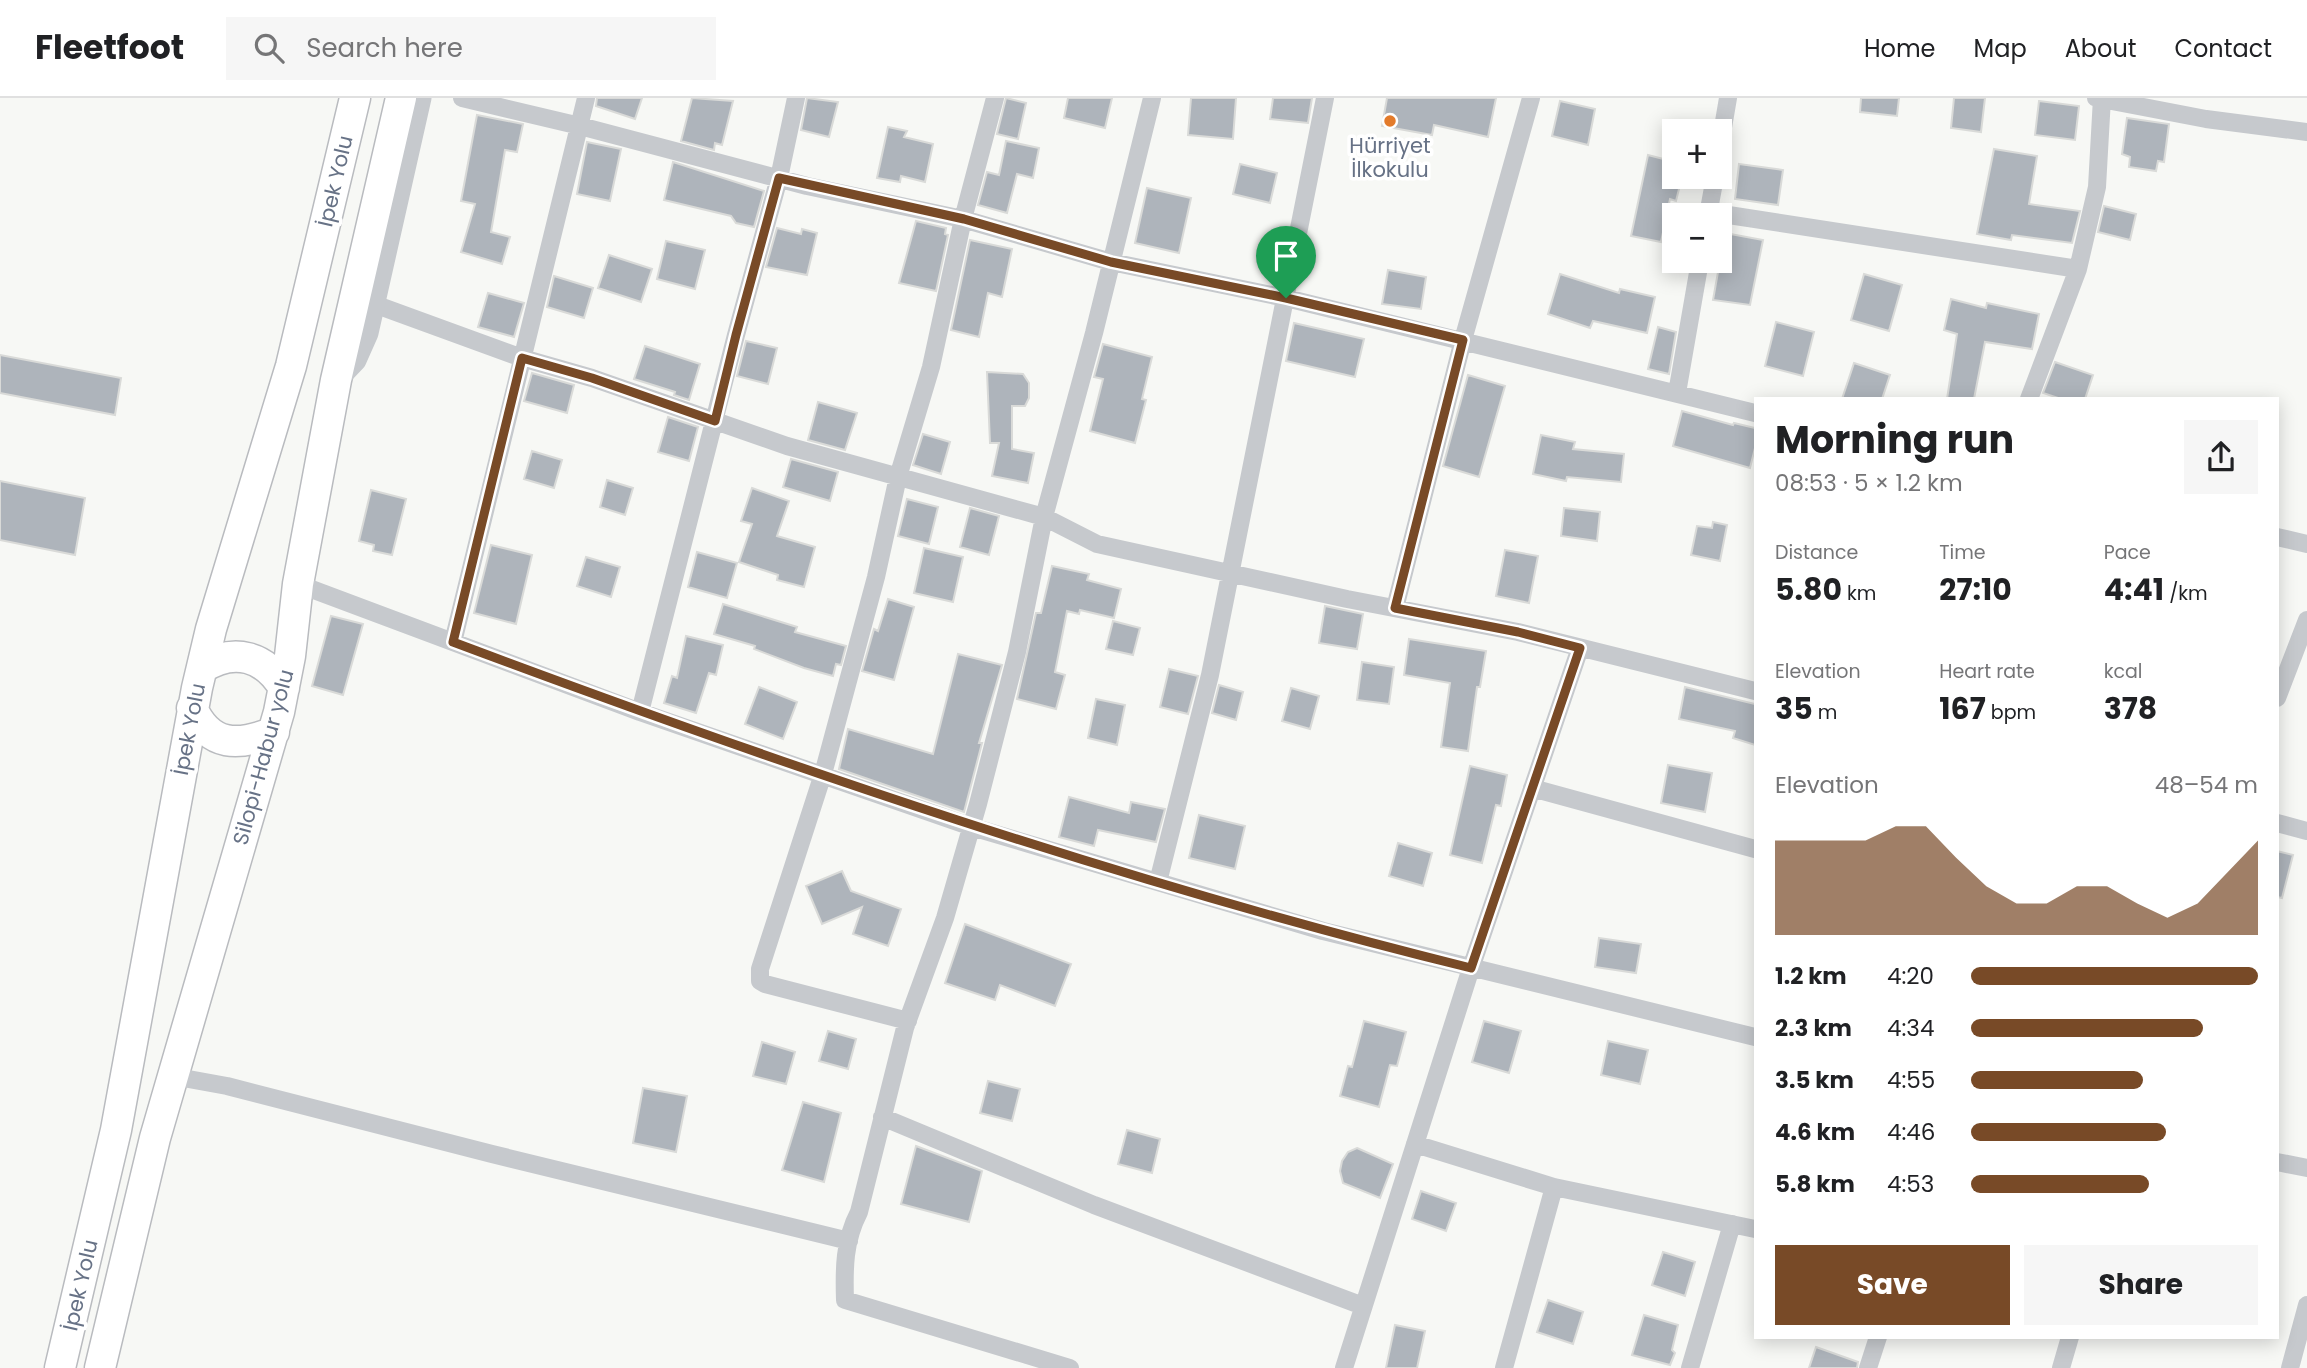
<!DOCTYPE html>
<meta charset="utf-8">
<style>
body{margin:0;font-family:Poppins,sans-serif;background:#f6f6f6;color:#202124;height:100vh;display:flex;flex-direction:column;font-size:26px;white-space:nowrap}
*{box-sizing:border-box;margin:0}
p{font-size:23px;color:#757577}
.icon{flex:none;width:38px;height:38px;fill:none;stroke:currentColor;stroke-width:2;stroke-linecap:round;stroke-linejoin:round}
.map{position:relative;flex:1;overflow:hidden}
.sheet{position:absolute;left:1754px;top:299px;width:525px;height:942px;display:flex;flex-direction:column;background:#fff;border-radius:0px;box-shadow:0 4px 18px #0003}
.sheet>*{flex:none}
.controls{position:absolute;left:1662px;top:21px;display:grid;gap:14px}
.controls a{display:grid;place-items:center;width:70px;height:70px;border-radius:0px;background:#fff;box-shadow:0 4px 18px #0003;font-size:35px}
.pin{position:absolute;display:grid;place-items:center;width:60px;height:60px;color:#fff;margin:-72px -30px;border-radius:50% 50% 50% 0;rotate:-45deg;box-shadow:0 0 7px #0007}
.pin .icon{rotate:45deg}
.round{display:grid;place-items:center;flex:none;width:74px;height:74px;border-radius:0px;background:#f6f6f6}
.headline{display:flex;align-items:center;justify-content:space-between;height:119px;padding:0 21px}
h1{font-size:38px;font-weight:700;line-height:52px}
.figures{display:grid;grid-template-columns:repeat(3,1fr);gap:10px;height:119px;padding:7px 21px}
.figures div{display:grid;align-content:center}
.figures b{font-size:30px;font-weight:700}
.figures small{font-size:19px;font-weight:400}
.figures p{font-size:19px}
.chart{height:196px;padding:14px 21px}
.chart p{display:flex;justify-content:space-between}
.chart svg{width:100%;height:126px;margin-top:7px;fill:#784a27;opacity:.7}
.action{display:flex;gap:14px;margin-top:auto;padding:14px 21px}
.action a{flex:1;height:80px;border-radius:0px;background:#784a27;color:#fff;font-size:28px;font-weight:700;line-height:80px;text-align:center}
.action a+a{background:#f6f6f6;color:#202124}
ul{padding:0 21px;list-style:none;font-size:23px}
li{display:grid;grid-template-columns:112px 84px 1fr;align-items:center;height:52px}
li i{height:18px;border-radius:9px;background:#784a27}
header{display:flex;align-items:center;gap:42px;box-sizing:border-box;height:98px;padding:0 35px;background:#fff;border-bottom:2px solid #e0e0e0}
header strong{font-size:33px}
nav{display:flex;gap:38px;margin-inline-start:auto;font-size:24px}
.search{width:490px;height:63px;background:#f6f6f6;display:flex;align-items:center;gap:18px;box-sizing:border-box;padding:0 24px;border-radius:0px;color:#757577;font-size:26px}
.map>svg:first-child{display:block}
.building{fill:#aeb4bb;stroke:#d9dad8;stroke-width:2}
.lines{fill:none;stroke-linecap:round;stroke-linejoin:round}
.trunk-casing{stroke:#b9bbbf;stroke-width:33}
.minor{stroke:#c6c9cd;stroke-width:18}
.tertiary{stroke:#c6c9cd;stroke-width:23}
.trunk{stroke:#fff;stroke-width:30}
.route-casing{stroke:#fff;stroke-width:14}
.route{stroke:#784a27;stroke-width:9}
.poi-dot{fill:#e37b2b;stroke:#fff;stroke-width:2.5}
.labels{text-anchor:middle;dominant-baseline:central;stroke-width:7;stroke-linejoin:round;paint-order:stroke}
.poi-label{font-size:21px;fill:#677286;stroke:#fff}
.street-label{font-size:21px;fill:#677286;stroke:#fff}
</style>
<header>
<strong>Fleetfoot</strong>
<div class="search"><svg class="icon" aria-label="search" viewBox="0 0 24 24"><circle cx="10" cy="10" r="6"/><path d="M15 15l6 6"/></svg>Search here</div>
<nav><a>Home</a><a>Map</a><a>About</a><a>Contact</a></nav>
</header>
<div class="map">
<svg width="2307" height="1270" viewBox="0 0 2307 1270">
<rect width="100%" height="100%" fill="#f7f8f5"/>
<!-- building -->
<path class="building" d="M597,0H642L635,21L596,8Z
M692,0L733,3L722,47L715,45L714,52L681,43Z
M807,0L838,4L829,39L801,32Z
M1006,0L1026,5L1018,41L997,36Z
M1068,0H1112L1105,30L1064,20Z
M1191,0H1236L1233,41L1188,37Z
M1273,0H1312L1308,25L1270,21Z
M1387,0H1496L1488,39L1434,27L1432,37L1382,28Z
M1861,0H1899L1897,18L1860,14Z
M1954,0H1985L1981,34L1951,30Z
M1560,3L1595,11L1588,47L1552,38Z
M2039,3L2079,8L2075,42L2035,37Z
M477,17L523,26L517,54L505,52L491,134L510,139L502,166L461,154L475,106L461,103Z
M2127,20L2169,26L2164,64L2158,63L2156,73L2129,69L2130,59L2122,56Z
M888,29L907,33L904,39L933,46L925,84L901,78L900,84L877,80Z
M1006,43L1039,50L1033,80L1017,76L1007,115L978,107L987,74L999,77Z
M587,44L621,51L610,103L577,96Z
M1994,51L2037,58L2029,106L2080,113L2072,145L2012,137L2011,142L1977,136Z
M1648,57L1675,64V79H1682L1676,103L1670,101L1661,144L1631,138Z
M673,64L764,93L754,129L736,125L731,118L664,102Z
M1240,66L1277,75L1270,105L1233,96Z
M1739,66L1783,72L1778,107L1735,101Z
M1147,90L1191,100L1179,155L1135,145Z
M2104,108L2136,116L2130,142L2098,134Z
M916,123L946,130L945,136L948,137L936,193L899,185Z
M777,130L801,136L802,131L817,135L807,177L766,169Z
M1725,135L1763,142L1750,207L1713,202Z
M970,142L1012,151L1002,199L988,195L979,239L951,232Z
M666,143L705,152L695,191L657,181Z
M609,157L652,171L641,204L598,190Z
M1388,172L1426,179L1421,211L1382,206Z
M1560,176L1619,195L1620,191L1655,199L1647,235L1593,223L1590,230L1548,216Z
M1864,176L1902,187L1889,233L1851,222Z
M554,178L593,190L584,220L547,209Z
M488,195L524,205L514,239L478,229Z
M1951,201L1986,210L1987,205L2039,216L2032,251L1985,244L1974,301H1947L1957,236L1944,232Z
M1776,224L1814,234L1803,278L1765,268Z
M1294,225L1364,241L1355,279L1286,263Z
M1658,229L1676,234L1669,276L1648,271Z
M746,243L777,250L768,286L737,278Z
M1103,246L1152,259L1142,301L1146,302L1135,345L1090,333L1103,281L1094,279Z
M645,248L700,266L689,302L674,297L675,294L634,281Z
M0,257L121,280L115,317L0,295Z
M2055,264L2093,277L2085,301H2061L2043,295Z
M1854,265L1890,277L1882,301H1842Z
M987,274L1023,276L1029,285V300L1025,308H1012V351L1034,355L1028,385L992,378L999,345H990Z
M532,275L574,287L567,315L524,303Z
M1468,277L1505,288L1479,379L1443,368Z
M818,304L857,315L845,352L808,342Z
M1682,313L1733,327L1734,325L1755,330V350L1750,370L1673,348Z
M668,319L698,329L689,363L658,354Z
M923,336L950,344L941,376L913,367Z
M1541,337L1575,344L1573,351L1624,356L1621,384L1567,379L1566,383L1533,376Z
M532,353L562,362L554,390L524,381Z
M791,361L838,374L830,403L783,389Z
M607,382L633,390L625,417L600,409Z
M0,383L85,400L75,457L0,442Z
M752,390L789,403L777,438L815,449L804,489L777,482L778,477L739,464L752,426L741,423Z
M371,392L406,401L392,457L373,453L374,447L359,443Z
M907,401L938,409L929,446L898,438Z
M970,410L999,418L989,457L960,449Z
M1564,410L1600,414L1597,443L1561,438Z
M1713,424L1727,427L1720,463L1691,457L1697,428L1712,430Z
M491,447L532,457L516,526L474,515Z
M924,450L963,459L953,504L914,495Z
M1505,452L1538,458L1529,505L1496,498Z
M697,454L737,465L727,500L688,489Z
M586,459L620,469L611,499L577,488Z
M1052,468L1089,476L1087,482L1121,491L1114,520L1080,512L1079,516L1067,513L1055,574L1065,577L1056,611L1017,601L1036,515H1041Z
M888,501L914,509L894,582L862,573L874,531L878,533Z
M723,506L797,529L795,534L846,548L841,567L836,566L833,578L804,570L754,551L755,548L714,536Z
M1325,508L1363,516L1357,551L1319,545Z
M331,518L363,526L343,597L312,588Z
M1113,523L1140,530L1133,557L1106,551Z
M686,538L723,547L716,577L709,575L696,615L664,605L672,578L677,580Z
M1409,541L1486,553L1480,589H1477L1468,653L1441,649L1450,585L1404,577Z
M958,556L1002,567L979,645H982L964,714L839,671L848,631L933,656Z
M1362,564L1394,569L1389,606L1357,602Z
M1169,571L1198,578L1188,616L1160,609Z
M1219,587L1243,594L1236,622L1212,615Z
M759,589L797,604L783,641L745,626Z
M1685,589L1755,606V647L1733,640L1735,633L1679,621Z
M1291,590L1319,598L1310,631L1282,623Z
M1096,601L1125,607L1117,647L1088,640Z
M1668,667L1712,675L1705,714L1661,705Z
M1470,668L1507,677L1501,708L1496,707L1482,765L1450,757Z
M1069,699L1129,715L1131,704L1165,711L1156,744L1098,732L1094,748L1059,739Z
M1199,717L1245,728L1235,771L1189,760Z
M1398,745L1432,755L1423,788L1389,778Z
M2277,753L2293,757L2282,800L2277,799Z
M842,773L851,793L901,811L888,848L853,836L862,809L822,826L806,788Z
M965,826L1071,866L1055,908L1000,887L995,902L945,885Z
M1599,840L1641,846L1636,875L1595,869Z
M1364,923L1406,934L1397,968L1390,967L1379,1009L1340,998L1348,968L1352,969Z
M1484,923L1521,933L1509,975L1472,964Z
M828,933L856,941L848,971L819,963Z
M1608,943L1648,952L1640,986L1601,977Z
M762,944L795,954L786,986L753,978Z
M988,983L1020,991L1012,1023L980,1015Z
M643,990L687,998L676,1054L633,1045Z
M803,1004L841,1015L824,1084L782,1072Z
M1127,1032L1160,1041L1152,1075L1118,1066Z
M916,1048L982,1073L969,1124L901,1106Z
M1357,1050L1393,1066L1380,1100L1343,1085L1340,1073L1342,1063L1348,1054Z
M1421,1093L1456,1105L1446,1133L1412,1121Z
M1663,1154L1695,1164L1685,1198L1652,1187Z
M1548,1202L1583,1214L1573,1246L1537,1234Z
M1644,1217L1678,1227L1672,1252L1675,1255L1670,1267L1632,1257Z
M1395,1227L1425,1233L1417,1270H1386Z
M1816,1249L1858,1264L1857,1270H1809Z"/>
<g class="lines">
<!-- trunk casing -->
<g class="trunk-casing">
<path id="trunk" d="M202,570C234,549 265,558 284,590
M192,610C210,650 239,648 274,634
M60,1270L116,1032L197,590L211,531L291,268L355,0
M100,1270L155,1040L279,614L290,558L298,486L336,282L401,0"/>
</g>
<!-- minor -->
<path class="minor" d="M462,0L580,28L807,88L963,121L1111,164L1286,200L1755,315
M2096,0L2206,21L2307,34
M1720,47L1728,0
M1709,114L2078,171
M1708,117L1715,79
M363,202L522,260L592,280L787,348L1044,419L1097,446L1347,501L1518,534L1755,593
M1677,295L1700,163
M2029,301L2078,171L2097,89L2102,0
M2277,439L2307,446
M298,486L640,614L972,729L1323,833L1755,939
M1395,510L1463,242L1531,0
M453,544L586,0
M2277,600L2307,522
M640,614L736,237L779,80L796,0
M1532,690L1755,751
M2277,725L2307,733
M1158,784L1210,577L1325,0
M908,923L765,886L760,883V871L823,676L876,479L898,379L931,269L963,121L995,0
M172,978L227,988L492,1056L849,1143
M882,1019L1094,1107L1363,1208
M1415,1046L1554,1089L1755,1131
M2277,1064L2307,1070
M1070,1270L845,1202C844,1171 844,1143 859,1114L905,930L945,820L978,706L1017,554L1044,419L1094,235L1152,0
M1344,1270L1471,870L1580,550
M1504,1270L1554,1089
M1690,1270L1732,1126
M1868,1270L1878,1239
M2061,1270L2070,1239
M2290,1270L2307,1207"/>
<!-- tertiary -->
<path class="tertiary" d="M336,282L355,262L367,235L420,0"/>
<!-- trunk -->
<use href="#trunk" class="trunk"/>
</g>
<g class="lines">
<!-- route casing -->
<g class="route-casing">
<path id="route" d="M779,80L964,121L1111,164L1286,200L1463,242L1395,510L1518,534L1580,550L1471,870C1125,785 787,669 453,544L522,260L592,280L715,323L736,237Z"/>
</g>
<!-- route -->
<use href="#route" class="route"/>
</g>
<!-- markers -->
<circle class="poi-dot" cx="1390" cy="23" r="7"/>
<g class="labels">
<!-- poi labels -->
<g class="poi-label">
<text x="1390" y="47">Hürriyet<tspan x="1390" dy="24">İlkokulu</tspan></text>
</g>
<!-- street labels -->
<g class="street-label">
<text transform="translate(335 83) rotate(-77)">İpek Yolu</text>
<text transform="translate(189 631) rotate(-79)">İpek Yolu</text>
<text transform="translate(263 659) rotate(-75)">Silopi-Habur yolu</text>
<text transform="translate(80 1187) rotate(-77)">İpek Yolu</text>
</g>
</g>
</svg>
<div class="controls">
<a>+</a>
<a>−</a>
</div>
<div class="pin" style="left:1286px;top:200px;background:#1e9e55"><svg class="icon" aria-label="arrive" viewBox="0 0 24 24"><path d="M6 21V4h12l-3 4 3 4H6"/></svg></div>
<section class="sheet">
<div class="headline"><div><h1>Morning run</h1><p>08:53 · 5 × 1.2 km</p></div><a class="round"><svg class="icon" aria-label="share" viewBox="0 0 24 24"><path d="M12 15V3M7 8l5-5 5 5M5 13v7h14v-7"/></svg></a></div>
<div class="figures">
<div><p>Distance</p><b>5.80<small> km</small></b></div>
<div><p>Time</p><b>27:10</b></div>
<div><p>Pace</p><b>4:41<small> /km</small></b></div>
</div>
<div class="figures">
<div><p>Elevation</p><b>35<small> m</small></b></div>
<div><p>Heart rate</p><b>167<small> bpm</small></b></div>
<div><p>kcal</p><b>378</b></div>
</div>
<div class="chart"><p><span>Elevation</span>48–54 m</p>
<svg viewBox="0 0 160 44" preserveAspectRatio="none"><path d="M0 44V11L10 11L20 11L30 11L40 6L50 6L60 17L70 27L80 33L90 33L100 27L110 27L120 33L130 38L140 33L150 22L160 11V44z"/></svg>
</div>
<ul>
<li><b>1.2 km</b>4:20<i style="width:100%"></i></li>
<li><b>2.3 km</b>4:34<i style="width:81%"></i></li>
<li><b>3.5 km</b>4:55<i style="width:60%"></i></li>
<li><b>4.6 km</b>4:46<i style="width:68%"></i></li>
<li><b>5.8 km</b>4:53<i style="width:62%"></i></li>
</ul>
<div class="action"><a>Save</a><a>Share</a></div>
</section>
</div>
